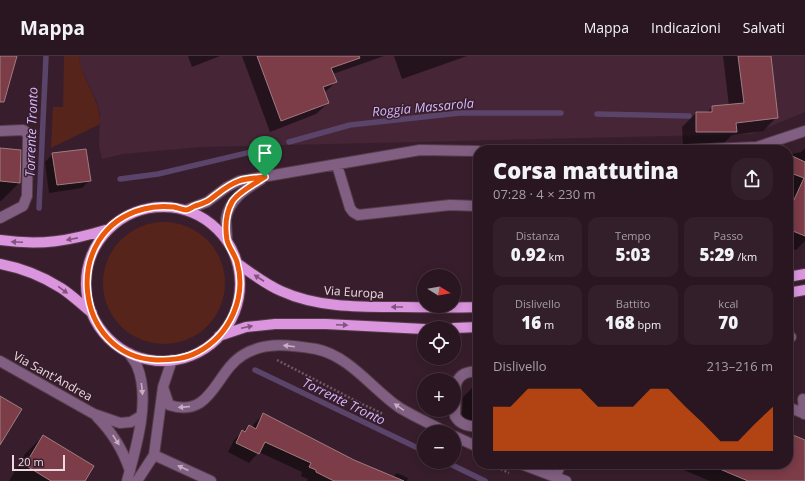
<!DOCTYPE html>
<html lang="it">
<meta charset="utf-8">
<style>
body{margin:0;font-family:"Open Sans",sans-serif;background:#321f2a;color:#f1f3f6;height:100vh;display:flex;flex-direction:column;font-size:15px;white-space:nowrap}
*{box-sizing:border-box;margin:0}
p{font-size:13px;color:#a59fa5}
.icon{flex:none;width:22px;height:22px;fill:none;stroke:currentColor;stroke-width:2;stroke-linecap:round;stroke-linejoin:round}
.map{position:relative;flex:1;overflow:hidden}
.details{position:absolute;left:473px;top:89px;width:320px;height:324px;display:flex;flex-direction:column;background:#2a1621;border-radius:16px;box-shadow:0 2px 10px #0003,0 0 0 1px #46353f}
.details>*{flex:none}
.needle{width:26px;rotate:101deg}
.tools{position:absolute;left:417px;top:213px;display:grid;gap:8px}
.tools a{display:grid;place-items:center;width:44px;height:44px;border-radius:50%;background:#2a1621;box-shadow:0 2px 10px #0003,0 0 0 1px #46353f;font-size:20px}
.scale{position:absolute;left:12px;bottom:10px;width:53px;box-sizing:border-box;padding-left:4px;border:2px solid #ebd9e2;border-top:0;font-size:11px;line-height:14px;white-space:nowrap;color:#ebd9e2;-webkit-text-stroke:3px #381e2c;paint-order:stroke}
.pin{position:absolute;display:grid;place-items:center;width:34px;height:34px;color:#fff;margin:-41px -17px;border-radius:50% 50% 50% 0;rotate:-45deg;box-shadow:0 0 4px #0007}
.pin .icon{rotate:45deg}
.round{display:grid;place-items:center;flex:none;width:42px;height:42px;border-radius:16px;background:#321f2a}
.summary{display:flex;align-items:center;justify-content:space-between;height:68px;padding:0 20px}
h1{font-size:22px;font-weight:800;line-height:30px}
.metrics{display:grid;grid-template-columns:repeat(3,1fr);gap:6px;height:68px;padding:4px 20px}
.metrics div{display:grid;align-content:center;border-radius:10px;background:#321f2a;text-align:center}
.metrics b{font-size:17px;font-weight:800}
.metrics small{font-size:11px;font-weight:400}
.metrics p{font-size:11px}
.chart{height:112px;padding:8px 20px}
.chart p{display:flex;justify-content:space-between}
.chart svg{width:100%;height:72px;margin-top:4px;fill:#ea580c;opacity:.7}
header{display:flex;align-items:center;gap:24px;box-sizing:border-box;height:56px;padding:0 20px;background:#2a1621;border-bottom:1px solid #46353f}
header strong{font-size:19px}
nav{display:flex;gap:22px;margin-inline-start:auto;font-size:14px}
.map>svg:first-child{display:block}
.built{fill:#452536}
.green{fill:#56241b}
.shadow{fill:#0007}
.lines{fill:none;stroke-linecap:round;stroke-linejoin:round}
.stream{stroke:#5b4469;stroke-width:5.5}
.building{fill:#7c3c48;stroke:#a07c81}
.minor-casing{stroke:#553c49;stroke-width:12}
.major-casing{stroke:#553c49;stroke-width:12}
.path{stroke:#6f5764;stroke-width:2.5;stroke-dasharray:2 2;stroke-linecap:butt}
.minor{stroke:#815f82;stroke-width:10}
.major{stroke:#da95de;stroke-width:10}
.oneway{fill:#81547c}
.oneway2{fill:#c6aec0}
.route-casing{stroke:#fff;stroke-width:8}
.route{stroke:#ea580c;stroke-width:5}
.labels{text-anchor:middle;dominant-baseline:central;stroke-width:3;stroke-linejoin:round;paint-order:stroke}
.street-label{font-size:12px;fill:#ebd9e2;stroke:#381e2c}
.water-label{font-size:13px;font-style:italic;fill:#d3b9fc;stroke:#381e2c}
</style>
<header>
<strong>Mappa</strong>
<nav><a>Mappa</a><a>Indicazioni</a><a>Salvati</a></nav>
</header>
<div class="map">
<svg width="805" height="425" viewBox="0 0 805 425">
<rect width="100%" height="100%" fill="#381e2c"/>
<!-- built -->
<path class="built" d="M79,0H805V56L752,78L201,91L123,98L102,103L99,90L100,58L96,44L80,10Z"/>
<!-- green -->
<path class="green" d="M64,0H79C81,24 101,42 100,68L51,92L53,51H63Z
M103 227a61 61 0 1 1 122 0a61 61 0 1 1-122 0Z"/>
<!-- shadow -->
<path class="shadow" d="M188,0H220L192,11Z
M242,0H384L333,18L336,26L324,37L328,47L316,58L270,76Z
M394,0H467L402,23Z
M723,0H770L777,61L763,75L732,79L722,89H683L682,71L696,57H707L712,51L729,50Z
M805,92V185L796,194L788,191V143L792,135L788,134V99L801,96Z
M0,93L19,127L1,145H0Z
M53,98L90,124L82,132L49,137L45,106Z
M474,330H478V372H461L463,341Z
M263,358L353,404L393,421L397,417L408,422L407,425H307L308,423L301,420L302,416L259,396L249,407L228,396L234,384L249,370L252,372L254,368Z
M788,378L805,385V425H710L669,408H788Z
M43,380L84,425H9L25,398Z"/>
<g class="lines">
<!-- stream -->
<path class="stream" d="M597,58L689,60
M289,86L350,69L460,57H561
M120,123L158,118L259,94
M39,152L46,0
M255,314L424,395
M446,406L485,425"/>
</g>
<!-- building -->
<path class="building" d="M0,0H17L4,46H0Z
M257,0H359L360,2L331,12L337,26L323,31L329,47L281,65Z
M738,0H771L778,62L736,67L737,76H696V56H712V50L744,47Z
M0,92L21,94L20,127L0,125Z
M86,93L91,125L57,129L52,97Z
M788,98L805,106V180L788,173V157L804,122L788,116Z
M0,340L22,353L0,389Z
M263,357L354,404L404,425H334L316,416V414L309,411L311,407L265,386L259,398L236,387L242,374L245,376L249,369L256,373Z
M788,377L805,384V425H748L708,408H788Z
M43,379L94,410L85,425H51L25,409Z"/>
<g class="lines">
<!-- minor casing -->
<g class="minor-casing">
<path id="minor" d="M0,75L23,74L26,76L28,80L27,140L23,150L0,162
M686,94L757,91L805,75
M337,109L350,152L353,156L358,159L450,149L478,150
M186,154L207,146L227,131L239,125L420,94L478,95
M227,185C227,178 226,170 226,163C229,143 246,133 262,123
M788,281H791
M0,305L94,358L120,367L131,366L141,360
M478,315C467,316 460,317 456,328L455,360C460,369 468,370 478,371
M163,331L169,349C212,363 215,316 243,299C265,285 292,289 316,293C350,300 373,334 400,352C415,361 431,368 446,376
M803,343L804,358
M788,351L805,358
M97,361C113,377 123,394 130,415
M454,380L478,391
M154,399L211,425
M521,408L566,425
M555,421L561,408
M127,425C136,392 151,343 137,310C135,305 131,301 129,297
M137,425L154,399L163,331L172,304"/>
</g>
<!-- major casing -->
<g class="major-casing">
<path id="major" d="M86 228a77 77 0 1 1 154 0a77 77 0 1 1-154 0Z
M0,184C42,190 69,185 109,173
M237,207C251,217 265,228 281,235C318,252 361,251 401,251C427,251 452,252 478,251
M0,208C21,212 42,220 61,232C72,239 82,249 92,257
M788,221L805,218
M788,237L805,234
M454,272L478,271
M219,280L246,271L275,268H326L424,273"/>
</g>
<!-- path -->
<path class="path" d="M277,304L354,344L383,358
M490,408L509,417"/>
<!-- minor -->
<use href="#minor" class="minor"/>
<!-- major -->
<use href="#major" class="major"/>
</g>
<!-- one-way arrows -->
<defs><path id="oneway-solid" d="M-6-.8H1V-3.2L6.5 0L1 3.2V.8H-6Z"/></defs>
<g class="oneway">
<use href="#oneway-solid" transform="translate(72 183) rotate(169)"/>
<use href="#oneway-solid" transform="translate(17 186) rotate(-177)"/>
<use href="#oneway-solid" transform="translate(259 222) rotate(-147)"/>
<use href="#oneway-solid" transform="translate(63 234) rotate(36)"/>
<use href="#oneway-solid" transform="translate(397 251) rotate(-180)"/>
<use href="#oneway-solid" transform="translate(342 269) rotate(3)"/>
<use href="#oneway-solid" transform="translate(247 271) rotate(-12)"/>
</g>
<g class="oneway2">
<use href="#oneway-solid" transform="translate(289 290) rotate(-173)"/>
<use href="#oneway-solid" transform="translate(142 333) rotate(84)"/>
<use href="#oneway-solid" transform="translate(184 351) rotate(175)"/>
<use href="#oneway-solid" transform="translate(399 351) rotate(-146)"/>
<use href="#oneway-solid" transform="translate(116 384) rotate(57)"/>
<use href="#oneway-solid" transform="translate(183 412) rotate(-156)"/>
</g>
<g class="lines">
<!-- route casing -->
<g class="route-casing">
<path id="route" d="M265,121C256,127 238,136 232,146C226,157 225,172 227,184C229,192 235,199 237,206C247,241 230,279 198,296C185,303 172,304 157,304C73,301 60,174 144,153C154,150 165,150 174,151C178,152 183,154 186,154C189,154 192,151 195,150C199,149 204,147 208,145C218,138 227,129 239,125C247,122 257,122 265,121Z"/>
</g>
<!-- route -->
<use href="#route" class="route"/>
</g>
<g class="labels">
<!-- street labels -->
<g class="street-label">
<text transform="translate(354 236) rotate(4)">Via Europa</text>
<text transform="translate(53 320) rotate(29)">Via Sant'Andrea</text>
</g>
<!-- water labels -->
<g class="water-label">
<text transform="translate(423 51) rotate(-5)">Roggia Massarola</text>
<text transform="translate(31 76) rotate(-88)">Torrente Tronto</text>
<text transform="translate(344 345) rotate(26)">Torrente Tronto</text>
</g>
</g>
</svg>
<div class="tools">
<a><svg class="needle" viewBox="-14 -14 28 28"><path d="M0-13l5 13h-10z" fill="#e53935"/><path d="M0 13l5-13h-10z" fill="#a59fa5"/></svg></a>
<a><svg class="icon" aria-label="locate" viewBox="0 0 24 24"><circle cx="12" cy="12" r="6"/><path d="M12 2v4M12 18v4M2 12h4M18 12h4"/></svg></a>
<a>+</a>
<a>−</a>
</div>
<div class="scale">20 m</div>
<div class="pin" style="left:265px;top:121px;background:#1e9e55"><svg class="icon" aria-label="arrive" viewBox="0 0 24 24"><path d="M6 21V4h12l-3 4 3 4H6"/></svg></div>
<section class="details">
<div class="summary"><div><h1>Corsa mattutina</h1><p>07:28 · 4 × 230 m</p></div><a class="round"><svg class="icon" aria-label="share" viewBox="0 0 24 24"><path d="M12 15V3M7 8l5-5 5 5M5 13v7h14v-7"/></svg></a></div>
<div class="metrics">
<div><p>Distanza</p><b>0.92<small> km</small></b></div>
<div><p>Tempo</p><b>5:03</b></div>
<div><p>Passo</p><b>5:29<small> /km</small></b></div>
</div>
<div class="metrics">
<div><p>Dislivello</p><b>16<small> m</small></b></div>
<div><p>Battito</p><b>168<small> bpm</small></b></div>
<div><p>kcal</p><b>70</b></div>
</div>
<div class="chart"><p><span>Dislivello</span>213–216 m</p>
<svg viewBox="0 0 160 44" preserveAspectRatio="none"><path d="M0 44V17L10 17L20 6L30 6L40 6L50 6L60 17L70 17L80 17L90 6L100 6L110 17L120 27L130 38L140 38L150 27L160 17V44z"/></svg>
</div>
</section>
</div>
